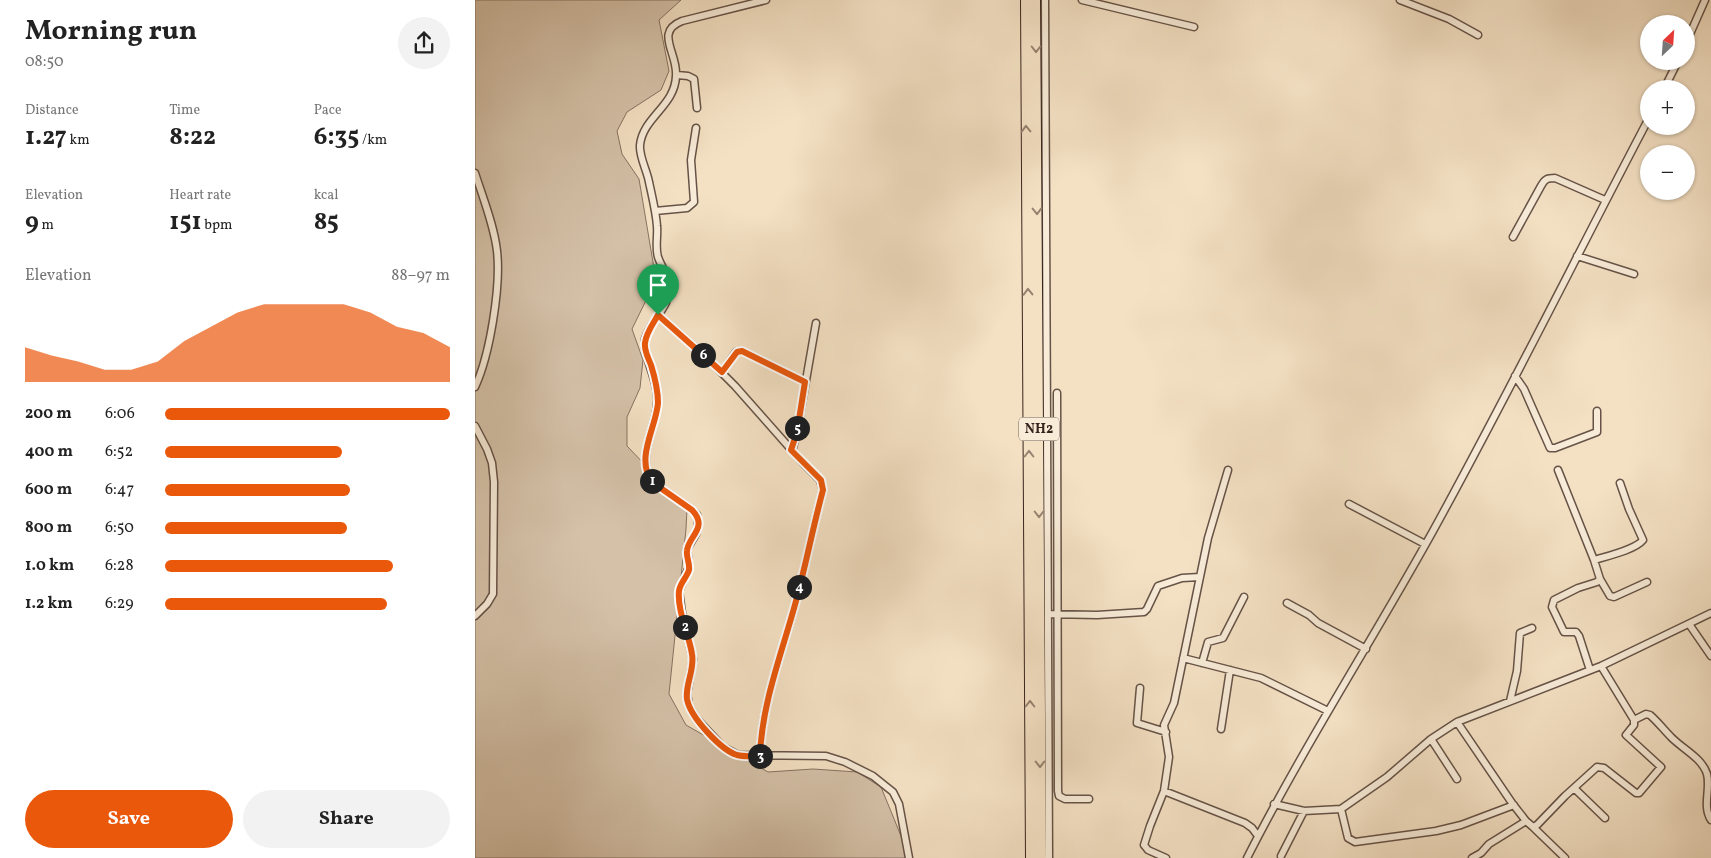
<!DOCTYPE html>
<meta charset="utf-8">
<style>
body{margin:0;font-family:Vollkorn,serif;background:#f2f2f2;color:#222;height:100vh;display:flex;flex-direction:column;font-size:19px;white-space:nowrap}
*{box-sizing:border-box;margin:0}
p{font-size:16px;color:#767676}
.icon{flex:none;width:28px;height:28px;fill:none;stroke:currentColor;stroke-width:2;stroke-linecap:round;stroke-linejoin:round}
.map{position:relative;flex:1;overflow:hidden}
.side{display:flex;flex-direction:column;background:#fff;width:475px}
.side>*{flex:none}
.needle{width:32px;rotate:25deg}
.tools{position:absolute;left:1165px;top:15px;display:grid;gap:10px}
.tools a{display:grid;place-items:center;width:55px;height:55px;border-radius:50%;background:#fff;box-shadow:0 1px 4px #0004;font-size:25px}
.pin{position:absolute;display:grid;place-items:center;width:42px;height:42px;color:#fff;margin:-51px -21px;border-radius:50% 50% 50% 0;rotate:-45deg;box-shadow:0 0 5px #0007}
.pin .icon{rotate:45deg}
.km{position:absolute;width:25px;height:25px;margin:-12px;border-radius:50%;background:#222;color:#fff;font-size:14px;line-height:25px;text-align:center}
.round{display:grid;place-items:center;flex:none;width:52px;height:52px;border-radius:26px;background:#f2f2f2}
.summary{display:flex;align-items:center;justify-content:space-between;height:85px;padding:0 25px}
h1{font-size:28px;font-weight:700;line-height:38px}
.figures{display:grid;grid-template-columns:repeat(3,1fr);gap:8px;height:85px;padding:5px 25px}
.figures div{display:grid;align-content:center}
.figures b{font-size:25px;font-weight:700}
.figures small{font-size:14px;font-weight:400}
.figures p{font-size:14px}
.chart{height:140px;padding:10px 25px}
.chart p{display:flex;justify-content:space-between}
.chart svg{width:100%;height:90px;margin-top:5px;fill:#ea580c;opacity:.7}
.button{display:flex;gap:10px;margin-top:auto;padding:10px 25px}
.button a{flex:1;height:58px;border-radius:30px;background:#ea580c;color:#fff;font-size:20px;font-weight:700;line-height:58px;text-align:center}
.button a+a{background:#f2f2f2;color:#222}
ul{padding:0 25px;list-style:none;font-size:16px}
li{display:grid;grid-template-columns:80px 60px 1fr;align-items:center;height:38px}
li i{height:12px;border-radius:6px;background:#ea580c}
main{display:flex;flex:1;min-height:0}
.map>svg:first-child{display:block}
.green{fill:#d4c1a8;stroke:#867262}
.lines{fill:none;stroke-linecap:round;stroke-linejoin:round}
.minor-casing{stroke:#665347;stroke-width:9}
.trunk-casing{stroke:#37241d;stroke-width:12}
.minor{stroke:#f8ecd9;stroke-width:6}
.trunk{stroke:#f4e1c4;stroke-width:10}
.oneway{stroke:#968270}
.route-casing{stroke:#fff;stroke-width:10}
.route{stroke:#ea580c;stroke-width:6}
.labels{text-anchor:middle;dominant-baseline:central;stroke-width:4;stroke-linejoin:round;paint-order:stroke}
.shield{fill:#f8ecd9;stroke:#716055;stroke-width:1}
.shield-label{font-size:14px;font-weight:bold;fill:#37241d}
</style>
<main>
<section class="side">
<div class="summary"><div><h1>Morning run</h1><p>08:50</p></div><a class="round"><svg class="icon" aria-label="share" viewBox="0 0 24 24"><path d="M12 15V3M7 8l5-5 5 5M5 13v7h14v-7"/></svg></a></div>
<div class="figures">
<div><p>Distance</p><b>1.27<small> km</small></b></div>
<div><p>Time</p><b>8:22</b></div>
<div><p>Pace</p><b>6:35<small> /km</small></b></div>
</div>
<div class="figures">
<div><p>Elevation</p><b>9<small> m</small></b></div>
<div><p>Heart rate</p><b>151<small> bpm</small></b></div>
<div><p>kcal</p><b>85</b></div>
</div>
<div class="chart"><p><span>Elevation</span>88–97 m</p>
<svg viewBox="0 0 160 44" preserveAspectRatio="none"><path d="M0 44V27L10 31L20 34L30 38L40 38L50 34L60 24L70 17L80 10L90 6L100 6L110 6L120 6L130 10L140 17L150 20L160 27V44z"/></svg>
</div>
<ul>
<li><b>200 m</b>6:06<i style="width:100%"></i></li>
<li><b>400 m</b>6:52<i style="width:62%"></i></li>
<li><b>600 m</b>6:47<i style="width:65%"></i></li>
<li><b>800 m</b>6:50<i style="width:64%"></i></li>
<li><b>1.0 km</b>6:28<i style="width:80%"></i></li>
<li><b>1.2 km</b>6:29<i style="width:78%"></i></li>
</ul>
<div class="button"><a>Save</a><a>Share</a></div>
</section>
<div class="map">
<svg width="1236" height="858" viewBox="0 0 1236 858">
<rect width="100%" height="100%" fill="#f4e1c4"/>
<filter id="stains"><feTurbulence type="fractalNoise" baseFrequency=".004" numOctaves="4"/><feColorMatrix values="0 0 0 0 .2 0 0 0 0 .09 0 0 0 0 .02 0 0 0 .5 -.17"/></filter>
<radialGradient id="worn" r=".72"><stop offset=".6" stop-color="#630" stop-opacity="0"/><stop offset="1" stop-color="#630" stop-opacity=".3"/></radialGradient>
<!-- green -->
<path class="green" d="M0,0H206L184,20L194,71L186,90L152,112L142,131L147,154L164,179L181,280L157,329L168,360L165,388L152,417V446L212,509L211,529L194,694L211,725L293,772L338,769L382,772L406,787L435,858H0Z"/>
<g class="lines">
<!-- minor casing -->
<g class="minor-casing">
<path id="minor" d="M291,0L207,21C179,32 203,53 201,76C200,106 168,117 165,145C164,157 172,170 174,182C177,196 181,212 182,226C183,236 180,247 183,257C186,266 193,275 194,285C197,306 175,320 170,339C167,356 185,382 182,405C180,429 161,459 177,482L217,510L222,515L223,526L221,534L212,549L214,567L204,591L207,613L218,659L212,694L214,706L220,717L248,747L263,755L351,756L370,762L398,776L418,792L424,804L434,858
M570,0L574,858
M607,0L719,27
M925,0L974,19L1003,35
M1211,43L1230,0
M202,75L213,76L219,79L222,108
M1189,89L1203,61
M0,173C8,198 19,225 22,251C26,286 15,355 0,387
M180,211L212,208L219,202L216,160L221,128
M1038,237L1066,186C1070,179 1072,178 1080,178L1130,200
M1102,256L1159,274
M183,315L233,359L260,386L329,464L345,480L348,490C338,527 331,564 321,601C307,654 287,701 285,756
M247,372L261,352L267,351L330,382
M1040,376L1049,389L1075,448H1080L1122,432V411
M582,393L583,791L584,796L590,799H614
M0,426L12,449L17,463L19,482L18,594L12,604L0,616
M317,451L322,432L341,323
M1083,470L1119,560L1125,579L1122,582L1103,588L1079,600L1077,607L1089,632H1101L1104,636L1115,670
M874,504L950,544
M1119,560C1132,556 1160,550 1168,540L1154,509L1145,483
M1125,579L1135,596L1139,597L1172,582
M812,603L834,615L843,623L891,649
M573,614L622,615L669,612L672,609L683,586L707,578L725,577
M1214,624L1236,656
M708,658L786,678L853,711
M727,663L733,642L748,638L769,597
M665,688L662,723L691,732
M1035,701L1042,671L1045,633L1057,628
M1159,720L1171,714L1175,715C1183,722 1189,730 1197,738C1208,749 1227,758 1232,774C1236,789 1227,806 1236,820
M982,722L1037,803L1051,821L1058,827L1062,825L1090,796L1122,767L1129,768L1161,793H1164L1186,767L1151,735L1159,725V720L1126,666
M746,729L755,670
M956,739L982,779
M1099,788L1130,818
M689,791L770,823L777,828L783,836
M799,804L829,811L866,809L912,777L956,739L982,722L1126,666L1236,613
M866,809L873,838L880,842L961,831L986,825L1039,805
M1058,827L1090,858
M806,856L829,811
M691,858L673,850L669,845L675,826L689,791L694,757L689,725L699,703L733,538L753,470
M772,858C829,746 897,641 958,531C1033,395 1102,255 1174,118
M997,858L1006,853L1014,844L1051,821"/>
</g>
<!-- trunk casing -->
<g class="trunk-casing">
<path id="trunk" d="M551,0L556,858
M560,0L566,858"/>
</g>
<!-- minor -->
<use href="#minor" class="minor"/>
<!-- trunk -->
<use href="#trunk" class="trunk"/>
</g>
<!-- one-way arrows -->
<defs><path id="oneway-chevron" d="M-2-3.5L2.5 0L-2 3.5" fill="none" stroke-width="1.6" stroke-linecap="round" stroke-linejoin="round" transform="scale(1.25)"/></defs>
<g class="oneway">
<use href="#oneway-chevron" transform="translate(561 49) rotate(90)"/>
<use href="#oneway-chevron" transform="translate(551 129) rotate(-91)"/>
<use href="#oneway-chevron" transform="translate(562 211) rotate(89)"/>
<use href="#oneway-chevron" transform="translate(553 292) rotate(-91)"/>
<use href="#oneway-chevron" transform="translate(554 454) rotate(-90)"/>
<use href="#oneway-chevron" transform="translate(564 514) rotate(90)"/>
<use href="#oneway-chevron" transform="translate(555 704) rotate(-90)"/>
<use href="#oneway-chevron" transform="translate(565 764) rotate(90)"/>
</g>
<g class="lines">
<!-- route casing -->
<g class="route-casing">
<path id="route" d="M183,315L247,372L262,352L267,351L330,382L322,432L316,450L346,480L348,490C338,527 331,564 321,601C307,653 287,702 285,756C278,756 269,757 262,755C246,750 215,717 212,699C210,684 220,670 217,654C214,635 202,610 204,591C205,583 212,577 214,570C215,563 211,557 212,551C213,536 234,528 217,510L177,482C160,458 181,428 183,403C183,390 180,378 176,365C173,358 169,350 170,343C171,333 178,324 183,315Z"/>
</g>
<!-- route -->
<use href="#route" class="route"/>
</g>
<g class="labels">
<!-- shield labels -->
<rect class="shield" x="544" y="417.5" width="40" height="23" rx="4"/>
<g class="shield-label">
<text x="564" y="429">NH2</text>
</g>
</g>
<rect width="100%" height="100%" filter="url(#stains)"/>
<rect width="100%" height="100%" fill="url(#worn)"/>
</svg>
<div class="tools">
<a><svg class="needle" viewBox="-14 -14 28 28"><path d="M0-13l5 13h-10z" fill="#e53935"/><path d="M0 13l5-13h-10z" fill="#767676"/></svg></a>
<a>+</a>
<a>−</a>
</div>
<div class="pin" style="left:183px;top:315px;background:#1e9e55"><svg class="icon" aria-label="arrive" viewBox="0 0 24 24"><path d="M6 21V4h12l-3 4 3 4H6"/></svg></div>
<b class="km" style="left:177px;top:481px">1</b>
<b class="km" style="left:210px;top:627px">2</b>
<b class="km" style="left:285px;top:756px">3</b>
<b class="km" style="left:324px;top:587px">4</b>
<b class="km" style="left:322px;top:428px">5</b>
<b class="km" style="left:228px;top:355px">6</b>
</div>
</main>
